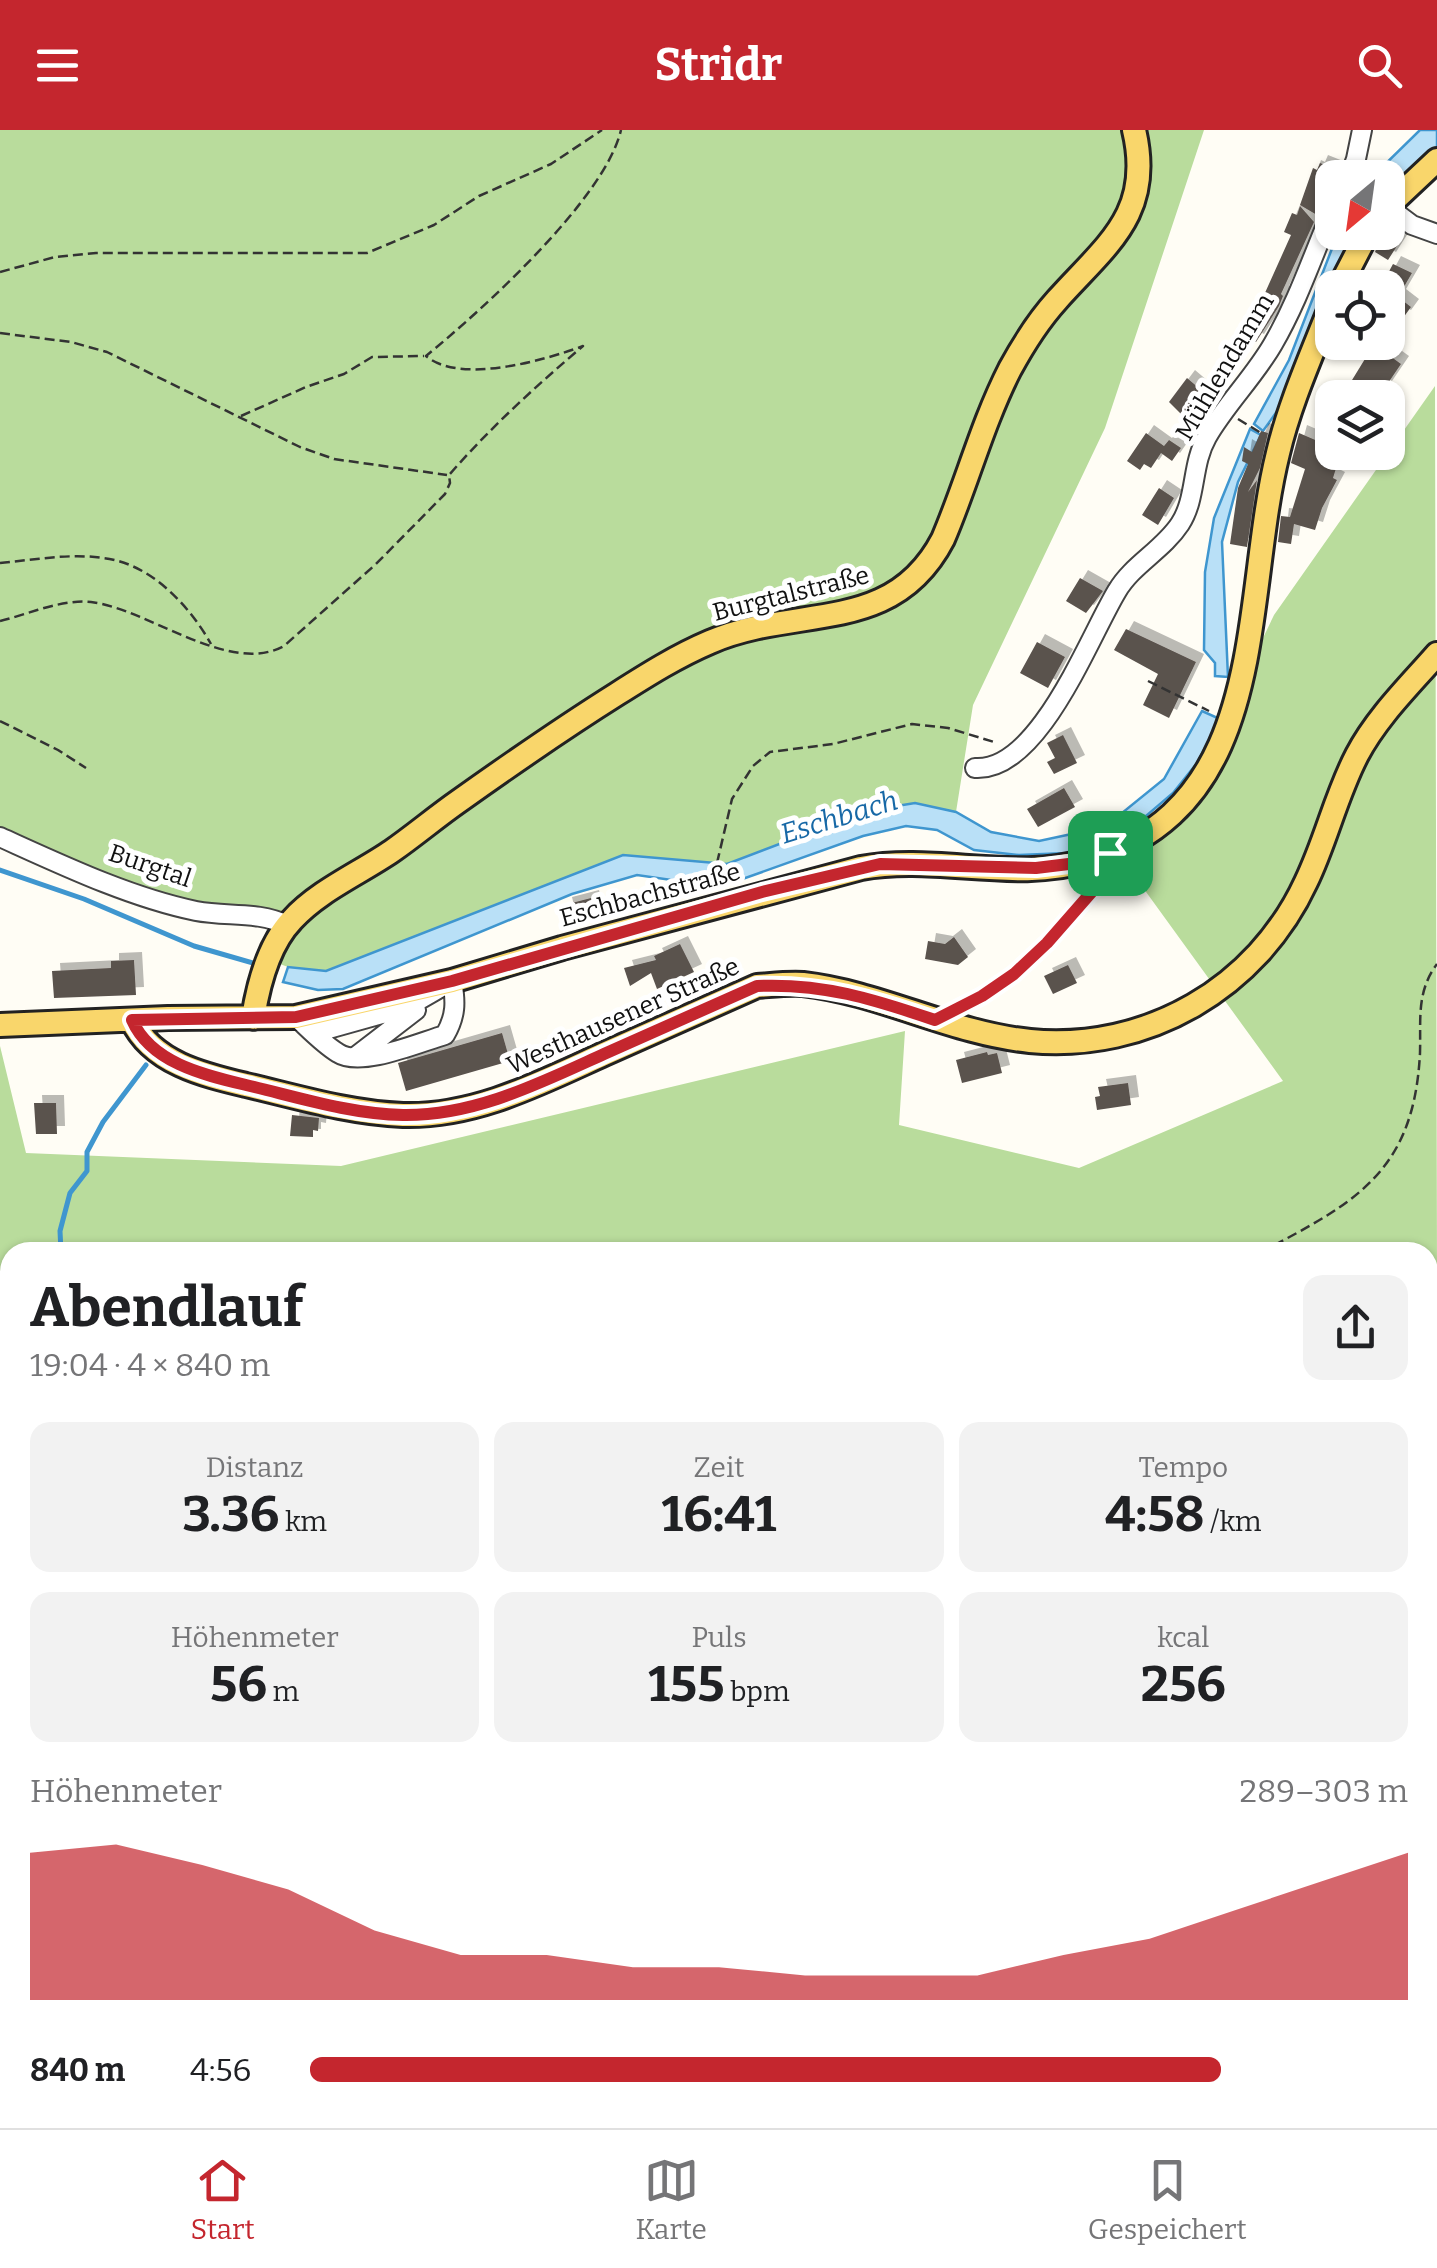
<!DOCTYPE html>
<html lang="de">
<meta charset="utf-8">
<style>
body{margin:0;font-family:Bitter,serif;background:#f2f2f2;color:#202124;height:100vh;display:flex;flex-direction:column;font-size:38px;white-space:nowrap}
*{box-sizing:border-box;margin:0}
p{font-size:32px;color:#757577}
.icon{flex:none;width:55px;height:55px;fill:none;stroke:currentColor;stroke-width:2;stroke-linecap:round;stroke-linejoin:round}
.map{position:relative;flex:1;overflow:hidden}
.drawer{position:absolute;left:0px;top:1112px;width:1438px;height:888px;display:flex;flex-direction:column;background:#fff;border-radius:30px 30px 0 0;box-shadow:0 2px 8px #0004}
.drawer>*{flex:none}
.needle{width:65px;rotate:209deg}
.buttons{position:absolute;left:1315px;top:30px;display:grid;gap:20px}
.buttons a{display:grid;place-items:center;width:90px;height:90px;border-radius:20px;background:#fff;box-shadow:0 2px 8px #0004;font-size:50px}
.pin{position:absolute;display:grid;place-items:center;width:85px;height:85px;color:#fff;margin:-42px;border-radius:20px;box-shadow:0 5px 15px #0006}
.round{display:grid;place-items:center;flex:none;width:105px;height:105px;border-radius:20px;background:#f2f2f2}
.summary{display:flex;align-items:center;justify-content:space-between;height:170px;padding:0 30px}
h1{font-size:55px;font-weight:700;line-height:75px}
.stats{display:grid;grid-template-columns:repeat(3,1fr);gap:15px;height:170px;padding:10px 30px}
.stats div{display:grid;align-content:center;border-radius:20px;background:#f2f2f2;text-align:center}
.stats b{font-size:50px;font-weight:700}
.stats small{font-size:28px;font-weight:400}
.stats p{font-size:28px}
.chart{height:280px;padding:20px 30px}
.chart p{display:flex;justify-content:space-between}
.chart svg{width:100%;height:180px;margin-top:10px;fill:#c4262e;opacity:.7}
ul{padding:0 30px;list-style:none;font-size:32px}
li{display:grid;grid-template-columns:160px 120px 1fr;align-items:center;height:75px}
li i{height:25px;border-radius:12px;background:#c4262e}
header{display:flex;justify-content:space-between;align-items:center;height:130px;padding:0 30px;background:#c4262e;color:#fff;font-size:45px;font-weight:700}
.menu{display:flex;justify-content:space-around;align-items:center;height:140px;border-top:2px solid #e0e0e0;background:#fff;font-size:28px;color:#757577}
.menu a{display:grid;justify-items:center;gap:5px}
.menu .selected{color:#c4262e}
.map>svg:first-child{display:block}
.green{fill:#d5ebbd}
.forest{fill:#b9dc9c}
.water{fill:#b9e0f7;stroke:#3f96cf;stroke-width:2.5}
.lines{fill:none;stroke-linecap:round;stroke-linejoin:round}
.stream{stroke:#3f96cf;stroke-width:5}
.building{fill:#5a524d;filter:url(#shadow)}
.minor-casing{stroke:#444;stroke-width:22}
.major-casing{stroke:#222;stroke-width:28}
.path{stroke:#333;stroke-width:2.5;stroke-dasharray:10 5;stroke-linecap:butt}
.minor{stroke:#fff;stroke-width:18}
.major{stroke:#f9d66b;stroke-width:22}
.route-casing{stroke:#fff;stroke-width:20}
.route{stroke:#c4262e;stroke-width:12}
.labels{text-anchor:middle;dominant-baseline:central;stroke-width:10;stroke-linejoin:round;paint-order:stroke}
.street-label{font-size:25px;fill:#111;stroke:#fff}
.water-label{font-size:28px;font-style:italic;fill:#1768a6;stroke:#fff}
</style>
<header><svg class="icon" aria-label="menu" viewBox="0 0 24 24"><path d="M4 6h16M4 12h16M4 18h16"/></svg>Stridr<svg class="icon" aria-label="search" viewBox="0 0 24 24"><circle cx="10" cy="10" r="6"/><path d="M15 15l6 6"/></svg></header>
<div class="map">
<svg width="1437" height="1998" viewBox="0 0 1437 1998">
<defs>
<filter id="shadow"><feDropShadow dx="8" dy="-8" stdDeviation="0" flood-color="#0004"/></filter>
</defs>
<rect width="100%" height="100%" fill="#fffdf5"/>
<!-- green -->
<path class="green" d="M1428,1717H1437V1998H1231L1236,1997L1234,1990H1428Z"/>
<!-- forest -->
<path class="forest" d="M0,0H1204L1105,298L973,575L956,682L915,673L866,681L727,734L623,725L326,841L288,837L269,830L286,796L197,781L0,707Z
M1435,256L1437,1145L1430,1150L1437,1192V1232L1428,1234V1122H10V1605L0,1608V916L26,1023L341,1036L905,901L899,995L1079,1038L1283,951L1120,726L1161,705L1186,684L1221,639L1241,595L1256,507L1263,508L1274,485Z"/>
<!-- water -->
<path class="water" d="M1420,0H1437V20L1388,65V48H1371Z
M1338,103L1352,106L1325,163L1290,263L1263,301L1254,294L1289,230Z
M1250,299L1261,305L1238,352L1222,412L1228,547L1215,546V533L1204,520L1205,442L1214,388Z
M1202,581L1220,589L1197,633L1173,663L1139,692L1102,714L1067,723L1019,725L974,720L937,700L906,696L863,706L720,757L637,745L572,764L343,859L318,860L283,852L288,837L326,841L623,725L727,734L866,681L915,673L956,682L991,702L1039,711L1081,702L1111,692L1164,649Z"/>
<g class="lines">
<!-- stream -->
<path class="stream" d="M0,740L84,769L194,816L260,835
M61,1122L60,1101L70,1063L87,1041V1022L103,992L146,935"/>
</g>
<!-- building -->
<path class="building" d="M1320,33L1335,39L1317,85L1300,75L1313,38L1317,40Z
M1300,76L1314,92L1281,164L1283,166L1279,176L1256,212L1239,203L1255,171L1260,174L1291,105L1284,102L1292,83L1297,85Z
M1388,94L1404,105L1388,130L1375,122L1383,102H1388Z
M1393,134L1412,143L1398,167L1411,177L1403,188L1391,180L1388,187V158H1380Z
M1379,218L1401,234L1384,259L1378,255L1372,268H1341L1368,224Z
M1187,248L1207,265L1196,277L1206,285L1197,300L1169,272Z
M1332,286L1331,328L1338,332L1333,348L1337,350L1322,378L1315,400L1294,394L1291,414L1278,412L1281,386L1290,387L1305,339L1291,333L1299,303L1320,312Z
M1261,301L1268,303L1260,338L1248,362L1257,350L1247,417L1230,414L1238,358L1248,334L1242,331L1244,317L1252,322Z
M1146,303L1164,316L1169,310L1181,318L1172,331L1161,323L1151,338L1144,334L1140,340L1127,331Z
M1159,358L1174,368L1158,395L1142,385Z
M1080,448L1103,461L1086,483L1066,471Z
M1126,499L1196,532L1169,588L1143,575L1158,544L1114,520Z
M1037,512L1065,527L1048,558L1020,543Z
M1063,605L1077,633L1054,644L1047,632L1055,628L1047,613Z
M1064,658L1075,677L1038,697L1027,679Z
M591,768L597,789L569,796L564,775Z
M954,807L968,827L958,835L925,829L928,811L945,814Z
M680,814L694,842L657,859L651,843L630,856L624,838L656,830L654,826Z
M134,830L136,865L54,868L52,841L111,838V831Z
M1068,835L1077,853L1053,864L1044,846Z
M502,903L510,931L406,961L398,933Z
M987,922L988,925L997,923L1002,943L962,953L956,930Z
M1128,953L1131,975L1097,980L1095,967L1100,966L1098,957Z
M34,973H56L57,1004H36Z
M292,985L319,988L318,1001L313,1000V1007L290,1006Z"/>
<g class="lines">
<!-- minor casing -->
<g class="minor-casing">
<path id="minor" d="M1349,48L1356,29L1362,0
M1388,77L1412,95L1437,104
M1361,212H1368
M975,638C1039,642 1089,507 1117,461C1132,435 1163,420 1180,394C1197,368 1191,335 1207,307C1226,274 1254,247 1273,214C1298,171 1313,125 1332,81
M0,707C62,735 129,767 196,781C227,787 258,781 287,795
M296,887C309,899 323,914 338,923C361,938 420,912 445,905C456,886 456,872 452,851
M314,903L407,877L440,858
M355,927L416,880
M0,1851L10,1849
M558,1990L567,1998"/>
</g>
<!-- major casing -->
<g class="major-casing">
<path id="major" d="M1388,76L1437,30
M1339,158L1368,102
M253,888C258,856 269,814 292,790C318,761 360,743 392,721C415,705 436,687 459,671C511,634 563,598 617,564C647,545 677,526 710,512C797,474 892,507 943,409C967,353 982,294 1010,239C1023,215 1038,191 1057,170C1106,115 1154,84 1134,0
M132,890C152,933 204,945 246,955C297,967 350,983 403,985C475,987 540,953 604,924C655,901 706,879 757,856C772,855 788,853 803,854C881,863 951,903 1030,911C1147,922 1257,858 1306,752C1326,711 1336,665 1357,625C1377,587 1409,556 1437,524
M0,895L168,888L296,887L452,851L562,818L861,738C936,724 1015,753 1089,730C1272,675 1241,472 1278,323C1290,272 1313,222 1332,173
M1428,1701H1437
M629,1998L639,1990"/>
</g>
<!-- path -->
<path class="path" d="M0,142L55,127L96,123H367L434,95L479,66L551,34L602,0
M0,203L71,212L107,222L300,317L334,329L447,345
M241,286L306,257L344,244L372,227L424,226
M1238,289L1261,303
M0,433C34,430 69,423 103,428C150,433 189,475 211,514
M0,491C29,484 61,469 91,472C149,479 229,546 284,516L376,434L445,364L450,353L449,345C490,298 535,257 583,216C545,230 460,255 426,226C481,181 605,69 621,0
M1148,551L1209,581
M0,591L58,620L86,638
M717,733L732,669L753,636L770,622L833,614L912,594L948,598L994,612
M962,874C1025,848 1061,792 1107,744
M1261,1122C1357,1072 1414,1041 1420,923C1421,890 1416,862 1437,834
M0,1454L10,1460
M1428,1521L1437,1518"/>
<!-- minor -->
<use href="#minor" class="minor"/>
<!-- major -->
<use href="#major" class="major"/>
</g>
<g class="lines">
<!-- route casing -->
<g class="route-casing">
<path id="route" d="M1110,723L1117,733L1047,813L1014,844L982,866L935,890C873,869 823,853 757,856C706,879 655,901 604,924C540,953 475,986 403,985C350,984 297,967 246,955C204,945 151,933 132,890L296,887L452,851L762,762L880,734L1036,738L1085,732Z"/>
</g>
<!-- route -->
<use href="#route" class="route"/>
</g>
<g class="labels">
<!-- street labels -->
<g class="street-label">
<text transform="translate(1225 237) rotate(-59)">Mühlendamm</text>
<text transform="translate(791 464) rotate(-14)">Burgtalstraße</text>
<text transform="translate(150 736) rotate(19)">Burgtal</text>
<text transform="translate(650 765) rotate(-15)">Eschbachstraße</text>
<text transform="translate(623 886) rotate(-24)">Westhausener Straße</text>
</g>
<!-- water labels -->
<g class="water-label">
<text transform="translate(839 687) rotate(-17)">Eschbach</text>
</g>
</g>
</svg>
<div class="buttons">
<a><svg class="needle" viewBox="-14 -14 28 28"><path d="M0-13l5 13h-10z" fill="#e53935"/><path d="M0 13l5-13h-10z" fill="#757577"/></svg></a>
<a><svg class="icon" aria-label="locate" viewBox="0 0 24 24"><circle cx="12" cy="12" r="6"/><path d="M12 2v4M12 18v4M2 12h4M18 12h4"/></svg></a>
<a><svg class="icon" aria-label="layers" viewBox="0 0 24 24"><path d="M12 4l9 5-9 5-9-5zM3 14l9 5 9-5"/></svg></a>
</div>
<div class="pin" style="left:1110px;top:723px;background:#1e9e55"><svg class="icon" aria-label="arrive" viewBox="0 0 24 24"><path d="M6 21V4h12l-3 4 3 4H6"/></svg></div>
<section class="drawer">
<div class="summary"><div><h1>Abendlauf</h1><p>19:04 · 4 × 840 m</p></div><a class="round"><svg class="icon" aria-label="share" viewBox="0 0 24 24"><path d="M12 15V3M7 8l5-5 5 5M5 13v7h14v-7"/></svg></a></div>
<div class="stats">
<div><p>Distanz</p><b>3.36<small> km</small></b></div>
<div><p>Zeit</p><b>16:41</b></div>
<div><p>Tempo</p><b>4:58<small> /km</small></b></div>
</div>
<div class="stats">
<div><p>Höhenmeter</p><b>56<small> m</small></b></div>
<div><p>Puls</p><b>155<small> bpm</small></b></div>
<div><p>kcal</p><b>256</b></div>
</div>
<div class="chart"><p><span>Höhenmeter</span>289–303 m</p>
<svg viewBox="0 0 160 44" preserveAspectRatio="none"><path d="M0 44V8L10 6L20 11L30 17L40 27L50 33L60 33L70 36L80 36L90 38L100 38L110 38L120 33L130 29L140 22L150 15L160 8V44z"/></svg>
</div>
<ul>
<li><b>840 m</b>4:56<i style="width:83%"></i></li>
</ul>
</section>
</div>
<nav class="menu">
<a class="selected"><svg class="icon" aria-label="home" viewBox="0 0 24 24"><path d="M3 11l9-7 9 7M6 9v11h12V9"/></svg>Start</a>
<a><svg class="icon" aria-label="map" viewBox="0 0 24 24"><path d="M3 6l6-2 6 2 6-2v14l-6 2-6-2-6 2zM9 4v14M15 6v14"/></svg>Karte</a>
<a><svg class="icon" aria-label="saved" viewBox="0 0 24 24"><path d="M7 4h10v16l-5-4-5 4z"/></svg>Gespeichert</a>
</nav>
